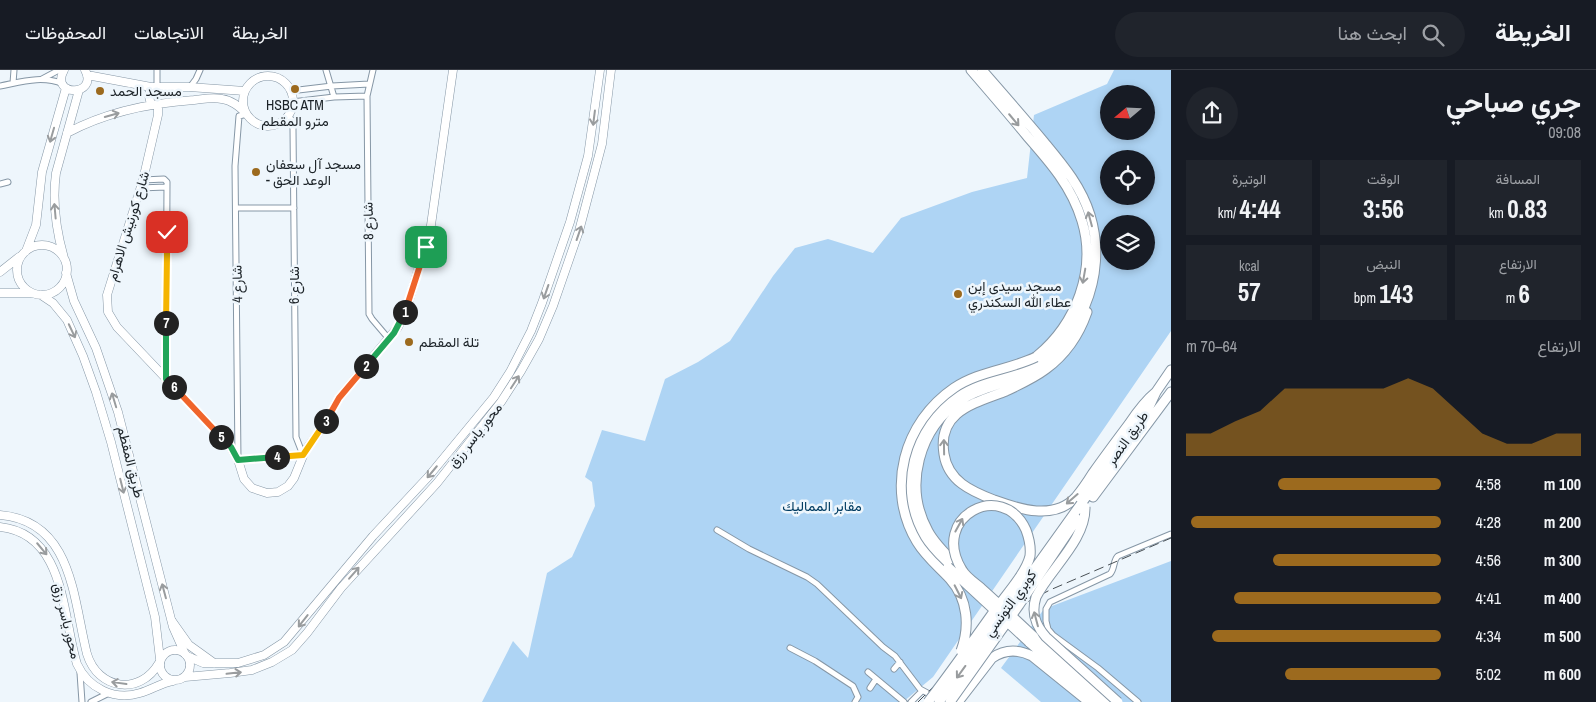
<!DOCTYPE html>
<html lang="ar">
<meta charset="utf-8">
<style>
body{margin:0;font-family:"Archivo Narrow",Vazirmatn,sans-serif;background:#20242c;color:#f1f3f6;direction:rtl;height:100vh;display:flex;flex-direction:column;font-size:19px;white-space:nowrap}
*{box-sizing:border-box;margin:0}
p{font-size:16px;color:#9ea1a6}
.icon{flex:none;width:28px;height:28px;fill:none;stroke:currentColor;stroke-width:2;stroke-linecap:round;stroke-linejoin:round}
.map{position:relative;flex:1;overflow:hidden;direction:ltr}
.details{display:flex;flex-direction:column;background:#171b24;width:425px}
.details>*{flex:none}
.needle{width:32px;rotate:251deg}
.controls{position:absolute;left:1100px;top:15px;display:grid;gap:10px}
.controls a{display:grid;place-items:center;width:55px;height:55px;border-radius:50%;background:#171b24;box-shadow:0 2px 8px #0003;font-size:25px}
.pin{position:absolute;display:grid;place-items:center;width:42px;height:42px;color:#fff;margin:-21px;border-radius:10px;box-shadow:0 2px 8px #0006}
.km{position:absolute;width:25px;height:25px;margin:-12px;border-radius:50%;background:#222;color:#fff;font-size:14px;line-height:25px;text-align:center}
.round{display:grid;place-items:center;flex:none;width:52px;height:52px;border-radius:26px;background:#20242c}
.summary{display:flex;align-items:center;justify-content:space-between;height:85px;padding:0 15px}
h1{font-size:28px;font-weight:700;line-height:38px}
.figures{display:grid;grid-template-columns:repeat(3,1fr);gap:8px;height:85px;padding:5px 15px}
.figures div{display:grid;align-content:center;border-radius:0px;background:#20242c;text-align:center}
.figures b{font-size:25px;font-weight:700}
.figures small{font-size:14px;font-weight:400}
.figures p{font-size:14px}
.chart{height:140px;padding:10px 15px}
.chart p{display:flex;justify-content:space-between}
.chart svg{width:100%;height:90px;margin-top:5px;fill:#9c6a1e;opacity:.7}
ul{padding:0 15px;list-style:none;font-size:16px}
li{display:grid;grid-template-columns:80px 60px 1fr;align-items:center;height:38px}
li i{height:12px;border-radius:6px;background:#9c6a1e}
header{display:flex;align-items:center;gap:30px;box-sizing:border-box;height:70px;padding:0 25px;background:#171b24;border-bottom:1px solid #363941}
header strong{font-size:24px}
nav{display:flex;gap:28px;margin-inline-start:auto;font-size:18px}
.search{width:350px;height:45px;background:#20242c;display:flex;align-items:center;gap:12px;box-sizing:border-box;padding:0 18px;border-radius:28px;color:#9ea1a6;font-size:19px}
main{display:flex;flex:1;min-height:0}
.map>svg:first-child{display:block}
.green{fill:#aed4f4;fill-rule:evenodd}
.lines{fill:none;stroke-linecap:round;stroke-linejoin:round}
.street-casing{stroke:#8697a6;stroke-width:7}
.secondary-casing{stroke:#8697a6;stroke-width:9}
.primary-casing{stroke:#8697a6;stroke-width:9}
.highway-casing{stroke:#8697a6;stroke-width:11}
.street{stroke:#fff;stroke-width:5}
.secondary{stroke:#fff;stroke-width:8}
.primary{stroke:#fff;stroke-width:8}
.highway{stroke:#fff;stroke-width:9}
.rail{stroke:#495055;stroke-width:1;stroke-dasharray:10 5;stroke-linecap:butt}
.highway-bridge-casing{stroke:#8697a6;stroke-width:11;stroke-linecap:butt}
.highway-bridge{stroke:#fff;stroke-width:9}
.oneway{stroke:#999c9e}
.split-1-casing{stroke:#fff;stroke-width:10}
.split-2-casing{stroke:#fff;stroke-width:10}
.split-3-casing{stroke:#fff;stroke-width:10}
.split-4-casing{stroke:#fff;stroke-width:10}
.split-5-casing{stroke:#fff;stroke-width:10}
.split-6-casing{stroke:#fff;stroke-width:10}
.split-7-casing{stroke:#fff;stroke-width:10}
.split-8-casing{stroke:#fff;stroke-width:10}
.split-9-casing{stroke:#fff;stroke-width:10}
.split-1{stroke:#f0652b;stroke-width:6}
.split-2{stroke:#22a559;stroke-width:6}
.split-3{stroke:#f0652b;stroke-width:6}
.split-4{stroke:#f5b400;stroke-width:6}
.split-5{stroke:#22a559;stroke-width:6}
.split-6{stroke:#f0652b;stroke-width:6}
.split-7{stroke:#22a559;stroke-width:6}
.split-8{stroke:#f5b400;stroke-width:6}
.split-9{stroke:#f5b400;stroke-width:6}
.poi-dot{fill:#9c6a1e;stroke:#eef6fc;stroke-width:2}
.labels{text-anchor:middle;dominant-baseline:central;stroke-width:5;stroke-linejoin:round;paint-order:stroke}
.poi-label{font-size:14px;fill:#1c2328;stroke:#eef6fc;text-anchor:start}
.street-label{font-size:14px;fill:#1c2328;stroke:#eef6fc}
.park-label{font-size:14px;fill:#003c62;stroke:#eef6fc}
</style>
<header>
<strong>الخريطة</strong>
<div class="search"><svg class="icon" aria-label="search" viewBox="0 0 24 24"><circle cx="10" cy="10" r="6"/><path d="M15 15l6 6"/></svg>ابحث هنا</div>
<nav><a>الخريطة</a><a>الاتجاهات</a><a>المحفوظات</a></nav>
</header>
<main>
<section class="details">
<div class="summary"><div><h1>جري صباحي</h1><p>09:08</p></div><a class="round"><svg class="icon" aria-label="share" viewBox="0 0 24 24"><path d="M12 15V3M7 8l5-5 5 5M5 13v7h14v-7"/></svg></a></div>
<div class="figures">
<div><p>المسافة</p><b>0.83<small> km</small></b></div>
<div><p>الوقت</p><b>3:56</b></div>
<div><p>الوتيرة</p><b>4:44<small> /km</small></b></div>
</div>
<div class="figures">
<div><p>الارتفاع</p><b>6<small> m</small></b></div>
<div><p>النبض</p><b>143<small> bpm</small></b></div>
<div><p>kcal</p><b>57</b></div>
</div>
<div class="chart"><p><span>الارتفاع</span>64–70 m</p>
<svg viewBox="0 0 160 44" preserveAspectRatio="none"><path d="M0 44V33L10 33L20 27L30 22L40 11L50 11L60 11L70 11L80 11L90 6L100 11L110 22L120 33L130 38L140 38L150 33L160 33V44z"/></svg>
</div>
<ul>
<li><b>100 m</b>4:58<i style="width:64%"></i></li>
<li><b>200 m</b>4:28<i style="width:98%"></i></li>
<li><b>300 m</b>4:56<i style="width:66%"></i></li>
<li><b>400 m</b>4:41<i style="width:81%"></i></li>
<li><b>500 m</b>4:34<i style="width:90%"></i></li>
<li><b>600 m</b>5:02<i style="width:61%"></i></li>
</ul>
</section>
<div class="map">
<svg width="1171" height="632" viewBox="0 0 1171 632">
<rect width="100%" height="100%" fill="#eef6fc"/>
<!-- green -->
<path class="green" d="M1114,0H1171V261L933,607L903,632H482L513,571L528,588L547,503L572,487L595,436L592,412L585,407L602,360L645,371L665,309L698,292L730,271L773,206L795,178L828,169L873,183L901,148L972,122L1027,108L1034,45L1107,14ZM1109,24H1146V61H1109ZM1109,89H1146V126H1109ZM1109,154H1146V191H1109Z
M1171,491V632H1041L1001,598L1044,539Z"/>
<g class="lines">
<!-- street casing -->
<g class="street-casing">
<path id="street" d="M326,0L334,27
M373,0L367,26L369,244L372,249L389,269
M42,9L59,0
M13,13L14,0
M0,16C21,12 42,5 63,14
M157,17V0
M190,17L196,9L200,0
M290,21L332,16L369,14
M292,32L334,27L367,26
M247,44L239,46L235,96L238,390L303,385L296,367L293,59L292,50L287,46
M143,110L164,109L167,112L166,309
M0,114L8,112
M140,118L166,117
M236,138H294
M717,460L749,479L807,507L817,514L883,577L895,586L920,619L933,626
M790,578L815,591L853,616L858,627L855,632
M894,599L900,592
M868,602L904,632
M80,603L82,632
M870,618L876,609
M91,632L109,623
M911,632L922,621
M1138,632L1098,598L1053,565L1048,559L1046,551V539L1050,532L1110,504C1115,499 1113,490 1118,486L1171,464"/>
</g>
<!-- secondary casing -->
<g class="secondary-casing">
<path id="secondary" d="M64,0C49,27 99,27 85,0
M87,5L151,17H189L245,21
M243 31a25 25 0 1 1 50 0a25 25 0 1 1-50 0Z
M151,17L149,26L151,35
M158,34V45L143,110L107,225L108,242L117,257L231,377L238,390L244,409L252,418L267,423L278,422L288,416L294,408L305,381L321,359L339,328L398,257L407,238L431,155L453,0
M67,63C106,42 151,33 194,30C203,29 213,27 222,29C231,30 238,36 245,42
M17 200a25 25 0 1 1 50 0a25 25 0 1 1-50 0Z
M26,181L36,155L42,102L66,18
M64,188C56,160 52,132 56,103L79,20
M0,202L19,187
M66,203L74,231L96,278L118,342L173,557L185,584
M0,223H30
M41,225L53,233L67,250L83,286L96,322L111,372L155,547L160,589"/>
</g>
<!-- primary casing -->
<g class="primary-casing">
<path id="primary" d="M0,445C73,451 73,529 87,584C98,620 140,626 159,593
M0,457C66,464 62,546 77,594C88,618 114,631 140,623C151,620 161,613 173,611
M172,551L189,575L214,593
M160 595a15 15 0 1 1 30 0a15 15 0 1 1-30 0Z
M187,586L203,593H238L264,585L284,572L373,466L428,407L494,327L510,302L531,261L542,233L570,152L588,86L600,0
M185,607L230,603L252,600L272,592L292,580L307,563L341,518L437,413L501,332L521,301L539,269L553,236L579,161L602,74L611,0"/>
</g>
<!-- highway casing -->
<g class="highway-casing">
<path id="highway" d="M1087,242C1079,265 1065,285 1046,299C1034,308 1019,315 1006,321C975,333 937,341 944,384C948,411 971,421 994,430C1019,439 1054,451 1076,427C1082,420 1088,411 1093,403C1105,386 1117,370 1129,354C1137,342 1145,331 1156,322
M1093,427L1171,322
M1081,434L1147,341L1156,322L1171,300
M948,497C937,486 927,475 920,462C897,415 911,357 953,327C973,313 998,310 1019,300C1026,296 1032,291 1037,286C1076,254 1097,200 1082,151C1072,117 1050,92 1027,66C1009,44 990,22 971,0
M962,500C950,488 936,476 928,461C903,416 919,358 961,330C981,317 1004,315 1024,304C1079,274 1109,206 1090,145C1081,116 1063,95 1044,72C1024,48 1003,24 982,0
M1034,567L1109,632
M1029,572L1098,632
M958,632L992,588C1005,579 1018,579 1032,586L1089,632"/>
</g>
<!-- street -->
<use href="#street" class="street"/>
<!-- secondary -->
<use href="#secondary" class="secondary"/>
<!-- primary -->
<use href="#primary" class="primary"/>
<!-- highway -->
<use href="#highway" class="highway"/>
<!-- rail -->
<path class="rail" d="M918,632L940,610L982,555L1050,520L1171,468"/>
<!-- highway-bridge casing -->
<g class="highway-bridge-casing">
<path id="highway-bridge" d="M1085,437C1086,470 1050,499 1036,527C1031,543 1035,555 1046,567L1118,632
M948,497L1029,572
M961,581C970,557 968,529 950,509C939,497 926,487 917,472C885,419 904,352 954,318C979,301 1009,300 1036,287
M928,632C951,602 973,571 995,540C1006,525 1026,503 1030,486C1031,477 1029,468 1026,460C1003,409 929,446 962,500C966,507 975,513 981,518C999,534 1017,551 1034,567
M939,632L1081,434
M950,632L1019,535L1077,449"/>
</g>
<!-- highway-bridge -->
<use href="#highway-bridge" class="highway-bridge"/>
</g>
<!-- one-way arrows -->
<defs><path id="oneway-shaft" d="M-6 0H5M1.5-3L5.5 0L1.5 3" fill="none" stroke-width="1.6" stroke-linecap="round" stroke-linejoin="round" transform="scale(1.25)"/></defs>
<g class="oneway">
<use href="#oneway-shaft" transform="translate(112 45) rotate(-16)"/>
<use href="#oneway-shaft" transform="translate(594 48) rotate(97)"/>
<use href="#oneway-shaft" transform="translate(1014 50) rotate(50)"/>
<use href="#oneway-shaft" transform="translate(52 65) rotate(106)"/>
<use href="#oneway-shaft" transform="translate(55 141) rotate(-95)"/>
<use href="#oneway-shaft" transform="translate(1090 149) rotate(-105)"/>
<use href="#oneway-shaft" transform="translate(579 163) rotate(-71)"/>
<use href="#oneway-shaft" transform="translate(1084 206) rotate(100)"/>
<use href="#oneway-shaft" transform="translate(546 222) rotate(109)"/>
<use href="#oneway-shaft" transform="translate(72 261) rotate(65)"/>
<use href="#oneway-shaft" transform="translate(515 312) rotate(-57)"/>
<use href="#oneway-shaft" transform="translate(114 330) rotate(-107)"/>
<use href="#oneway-shaft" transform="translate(944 377) rotate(-91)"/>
<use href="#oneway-shaft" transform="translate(432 402) rotate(130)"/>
<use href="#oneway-shaft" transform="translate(122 416) rotate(76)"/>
<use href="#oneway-shaft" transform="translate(1072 429) rotate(139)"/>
<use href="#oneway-shaft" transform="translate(959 455) rotate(-61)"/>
<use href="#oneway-shaft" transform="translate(42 479) rotate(50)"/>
<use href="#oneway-shaft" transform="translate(354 503) rotate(-49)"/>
<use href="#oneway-shaft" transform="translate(164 521) rotate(-105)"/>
<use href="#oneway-shaft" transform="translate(958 522) rotate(63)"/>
<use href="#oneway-shaft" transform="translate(1036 549) rotate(-105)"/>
<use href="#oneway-shaft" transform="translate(303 551) rotate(128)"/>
<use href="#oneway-shaft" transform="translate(961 602) rotate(126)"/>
<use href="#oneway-shaft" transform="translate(234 603) rotate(-6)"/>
<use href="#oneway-shaft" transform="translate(119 613) rotate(-172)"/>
</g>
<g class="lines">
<!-- split-1 casing -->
<g class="split-1-casing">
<path id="split-1" d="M405,242L426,177"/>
</g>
<!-- split-2 casing -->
<g class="split-2-casing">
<path id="split-2" d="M366,296L394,263L405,242"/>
</g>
<!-- split-3 casing -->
<g class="split-3-casing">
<path id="split-3" d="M326,351L339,328L366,296"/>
</g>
<!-- split-4 casing -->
<g class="split-4-casing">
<path id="split-4" d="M277,387L303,385L326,351"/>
</g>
<!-- split-5 casing -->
<g class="split-5-casing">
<path id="split-5" d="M221,367L231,377L238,390L277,387"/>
</g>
<!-- split-6 casing -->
<g class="split-6-casing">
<path id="split-6" d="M174,317L221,367"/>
</g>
<!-- split-7 casing -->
<g class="split-7-casing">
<path id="split-7" d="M166,253V309L174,317"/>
</g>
<!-- split-8 casing -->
<g class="split-8-casing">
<path id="split-8" d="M166,253L167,185"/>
</g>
<!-- split-9 casing -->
<g class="split-9-casing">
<path id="split-9" d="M167,185V162"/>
</g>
<!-- split-1 -->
<use href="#split-1" class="split-1"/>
<!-- split-2 -->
<use href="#split-2" class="split-2"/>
<!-- split-3 -->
<use href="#split-3" class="split-3"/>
<!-- split-4 -->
<use href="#split-4" class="split-4"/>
<!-- split-5 -->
<use href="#split-5" class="split-5"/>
<!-- split-6 -->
<use href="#split-6" class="split-6"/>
<!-- split-7 -->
<use href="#split-7" class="split-7"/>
<!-- split-8 -->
<use href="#split-8" class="split-8"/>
<!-- split-9 -->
<use href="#split-9" class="split-9"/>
</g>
<!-- markers -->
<g class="poi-dot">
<circle cx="295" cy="19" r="5"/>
<circle cx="100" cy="21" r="5"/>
<circle cx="256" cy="102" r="5"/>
<circle cx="958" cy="224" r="5"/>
<circle cx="409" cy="272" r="5"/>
</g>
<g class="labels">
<!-- poi labels -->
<g class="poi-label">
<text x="110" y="21">مسجد الحمد</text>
<text x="295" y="35" text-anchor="middle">HSBC ATM<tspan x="295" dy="16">مترو المقطم</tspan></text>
<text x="266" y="94">مسجد آل سعفان<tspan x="266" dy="16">- الوعد الحق</tspan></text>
<text x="968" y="216">مسجد سيدى إبن<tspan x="968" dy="16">عطاء الله السكندري</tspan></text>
<text x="419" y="272">تلة المقطم</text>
</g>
<!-- street labels -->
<g class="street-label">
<text transform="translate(368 151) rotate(-91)">شارع 8</text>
<text transform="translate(128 156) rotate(-73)">شارع كورنيش الاهرام</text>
<text transform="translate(237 214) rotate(-91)">شارع 4</text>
<text transform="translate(294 215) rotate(-90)">شارع 6</text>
<text transform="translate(475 365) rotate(-52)">محور ياسر رزق</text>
<text transform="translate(1127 368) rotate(-55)">طريق النصر</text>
<text transform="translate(131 392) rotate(76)">طريق المقطم</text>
<text transform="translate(1010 533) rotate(-54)">كوبري التونسي</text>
<text transform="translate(67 551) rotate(76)">محور ياسر رزق</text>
</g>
<!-- park labels -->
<g class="park-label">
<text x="822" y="436">مقابر المماليك</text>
</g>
</g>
</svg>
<div class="controls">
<a><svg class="needle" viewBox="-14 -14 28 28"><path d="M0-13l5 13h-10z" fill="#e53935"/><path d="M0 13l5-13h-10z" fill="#9ea1a6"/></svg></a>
<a><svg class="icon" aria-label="locate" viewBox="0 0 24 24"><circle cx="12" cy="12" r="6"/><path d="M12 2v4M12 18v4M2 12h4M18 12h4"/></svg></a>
<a><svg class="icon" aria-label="layers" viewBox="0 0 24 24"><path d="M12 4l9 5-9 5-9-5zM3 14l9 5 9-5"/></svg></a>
</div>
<div class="pin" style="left:426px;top:177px;background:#1e9e55"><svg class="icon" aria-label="arrive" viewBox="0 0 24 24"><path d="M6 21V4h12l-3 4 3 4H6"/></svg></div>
<div class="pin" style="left:167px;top:162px;background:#d93025"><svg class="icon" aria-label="check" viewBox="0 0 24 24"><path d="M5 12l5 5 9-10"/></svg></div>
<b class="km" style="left:405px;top:242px">1</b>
<b class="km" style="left:366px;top:296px">2</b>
<b class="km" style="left:326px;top:351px">3</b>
<b class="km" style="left:277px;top:387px">4</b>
<b class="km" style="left:221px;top:367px">5</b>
<b class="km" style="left:174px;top:317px">6</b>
<b class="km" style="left:166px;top:253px">7</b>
</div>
</main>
